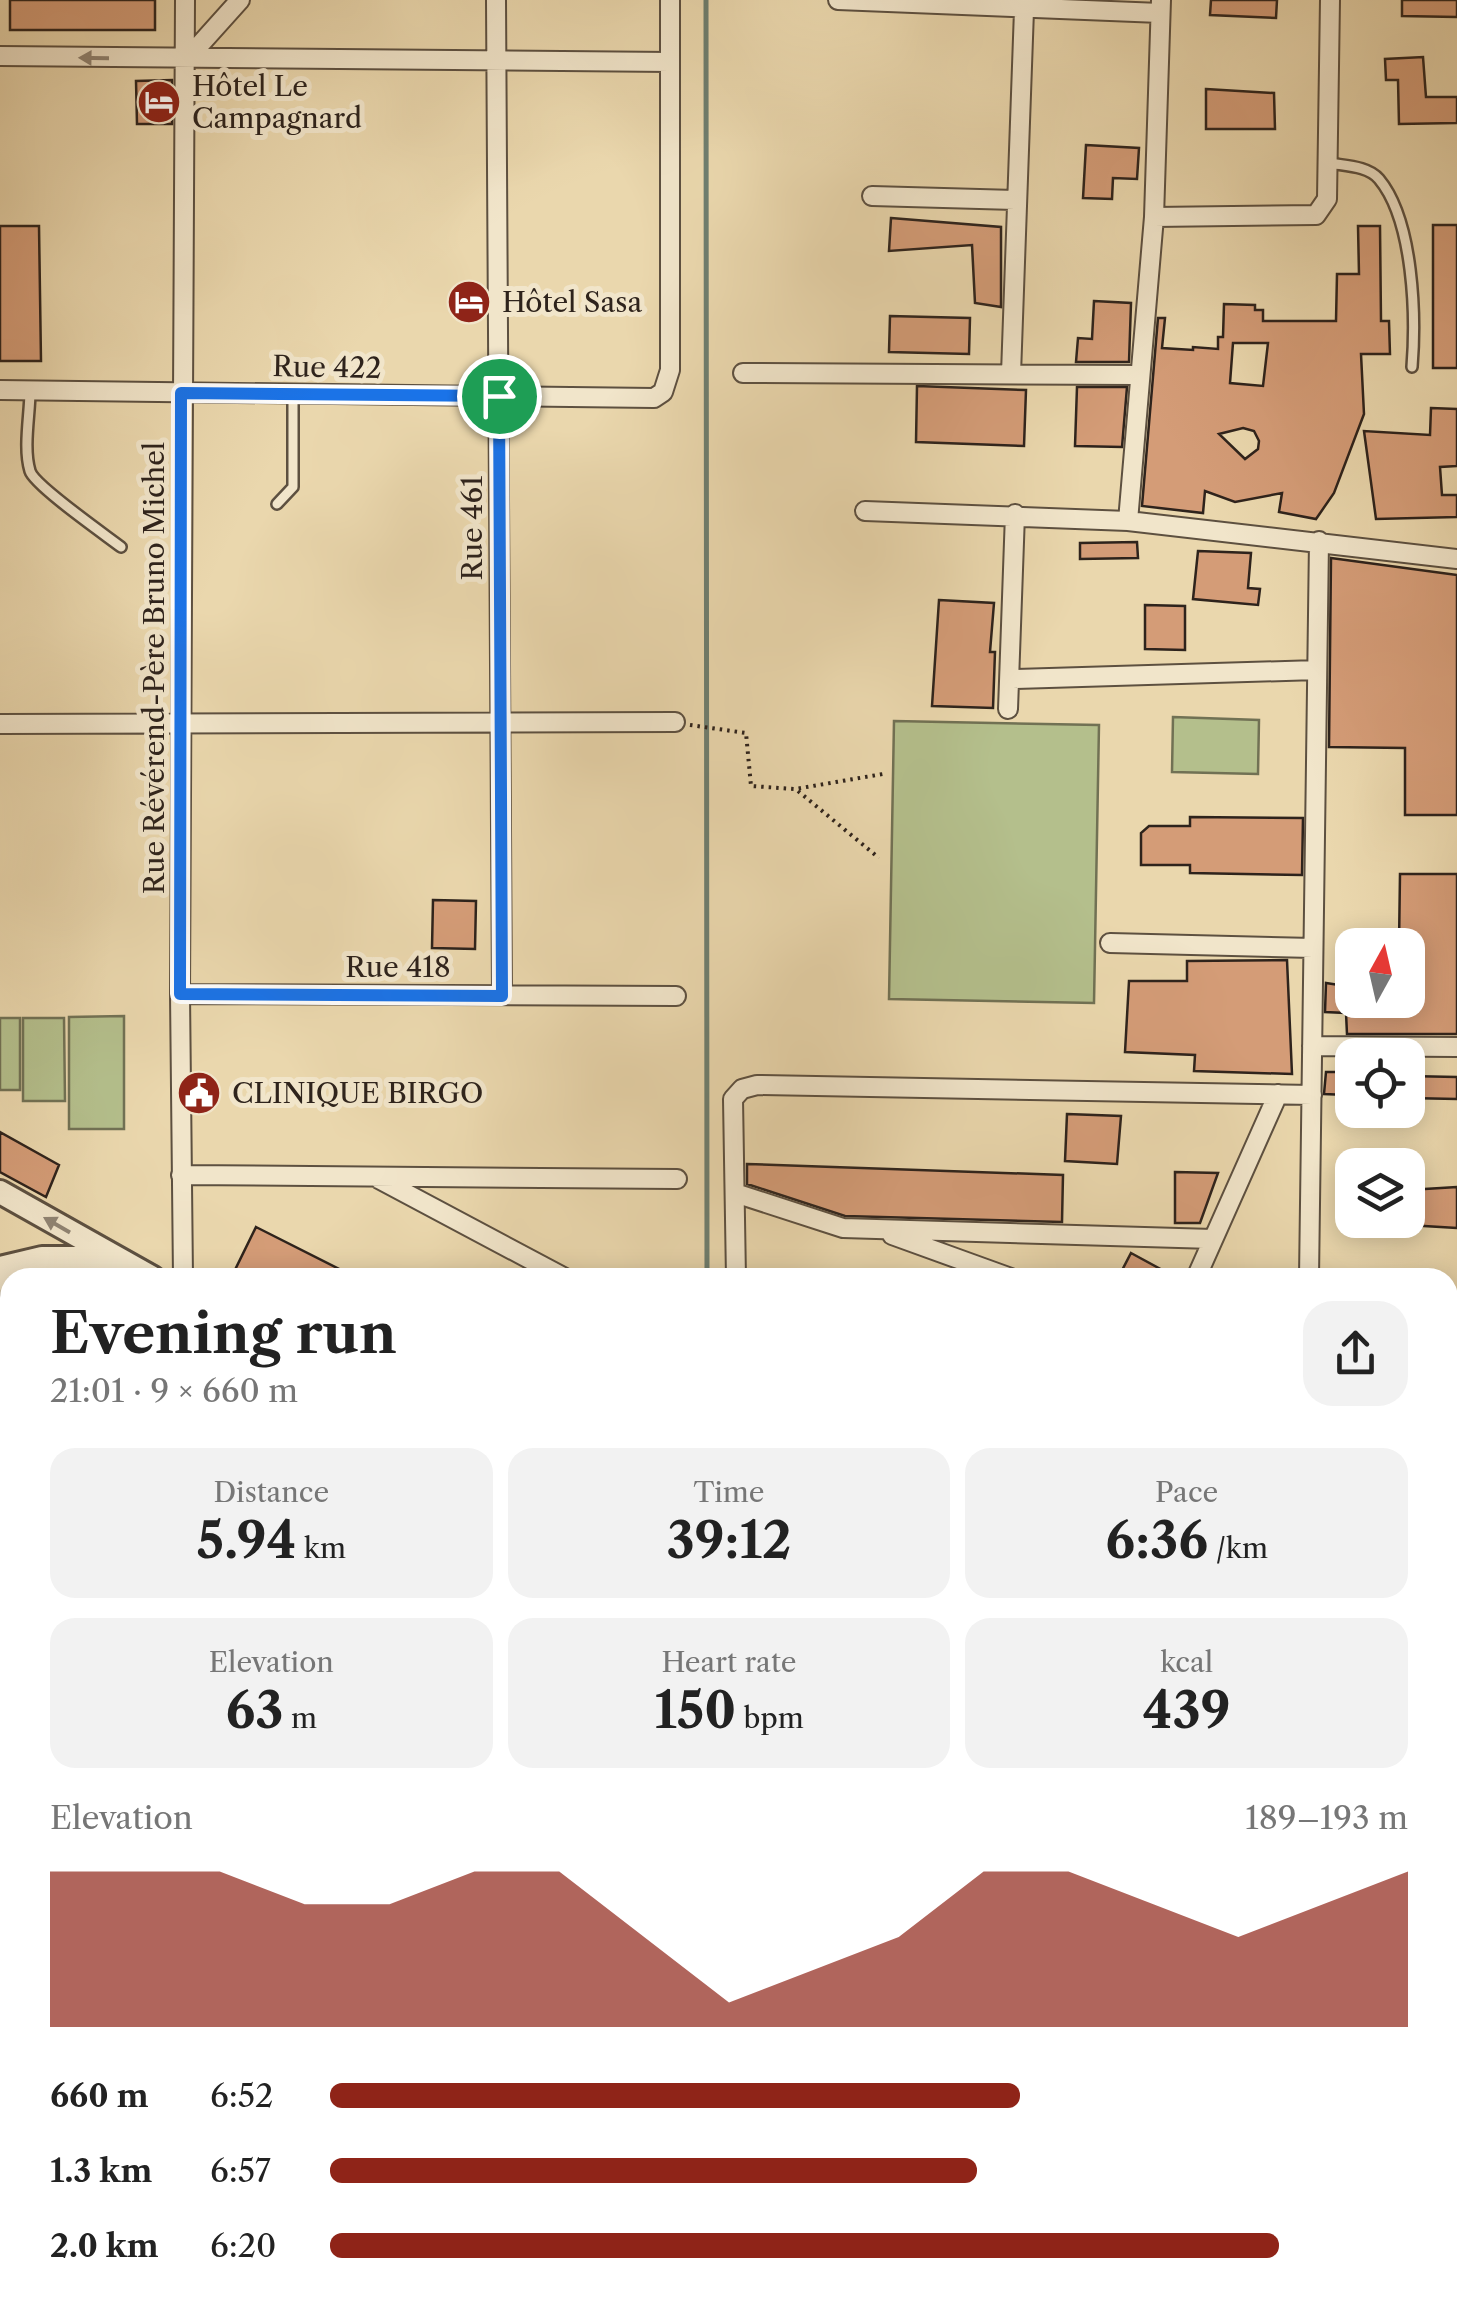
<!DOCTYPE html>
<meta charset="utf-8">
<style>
body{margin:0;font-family:"Libre Caslon Text",serif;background:#f2f2f2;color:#222;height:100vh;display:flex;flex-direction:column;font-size:38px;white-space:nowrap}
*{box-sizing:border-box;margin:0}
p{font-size:32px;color:#767676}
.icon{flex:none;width:55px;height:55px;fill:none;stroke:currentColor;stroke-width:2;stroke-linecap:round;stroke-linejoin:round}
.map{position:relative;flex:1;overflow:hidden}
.sheet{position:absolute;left:0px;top:1268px;width:1458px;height:1038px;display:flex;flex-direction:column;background:#fff;border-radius:30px 30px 0 0;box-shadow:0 5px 25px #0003}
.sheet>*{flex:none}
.needle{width:65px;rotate:8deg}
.buttons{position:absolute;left:1335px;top:928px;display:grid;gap:20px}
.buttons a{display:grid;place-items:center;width:90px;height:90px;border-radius:20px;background:#fff;box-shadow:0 5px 25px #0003;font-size:50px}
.pin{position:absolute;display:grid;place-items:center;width:85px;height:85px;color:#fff;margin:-42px;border:5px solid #fff;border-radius:50%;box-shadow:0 2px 10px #0007}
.round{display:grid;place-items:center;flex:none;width:105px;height:105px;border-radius:30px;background:#f2f2f2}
.head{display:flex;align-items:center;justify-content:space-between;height:170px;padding:0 50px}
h1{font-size:55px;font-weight:700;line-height:75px}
.stats{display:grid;grid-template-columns:repeat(3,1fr);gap:15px;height:170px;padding:10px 50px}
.stats div{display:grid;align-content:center;border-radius:25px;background:#f2f2f2;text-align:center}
.stats b{font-size:50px;font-weight:700}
.stats small{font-size:28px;font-weight:400}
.stats p{font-size:28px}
.chart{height:280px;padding:20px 50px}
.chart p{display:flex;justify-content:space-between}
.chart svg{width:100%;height:180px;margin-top:10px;fill:#8f2418;opacity:.7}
ul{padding:0 50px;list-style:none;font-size:32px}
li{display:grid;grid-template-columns:160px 120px 1fr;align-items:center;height:75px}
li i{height:25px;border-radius:12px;background:#8f2418}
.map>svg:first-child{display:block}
.green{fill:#b4bf8c;stroke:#717154;stroke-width:2.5}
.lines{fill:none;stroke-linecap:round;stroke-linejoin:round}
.stream{stroke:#6e7e6f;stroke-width:5}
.building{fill:#d49c77;stroke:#2e231c;stroke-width:2.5;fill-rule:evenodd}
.service-casing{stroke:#5d5040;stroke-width:14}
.minor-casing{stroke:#5d5040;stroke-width:22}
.tertiary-casing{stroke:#5d5040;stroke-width:28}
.path{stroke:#2e231c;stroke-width:4;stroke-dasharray:2.5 5;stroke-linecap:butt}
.service{stroke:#f1e5ca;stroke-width:9}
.minor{stroke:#f1e5ca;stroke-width:18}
.tertiary{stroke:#f1e5ca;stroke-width:22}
.oneway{fill:#908473}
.route-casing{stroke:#fff;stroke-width:20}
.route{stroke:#1a73e8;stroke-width:12}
.labels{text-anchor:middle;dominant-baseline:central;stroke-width:10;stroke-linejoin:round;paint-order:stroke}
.poi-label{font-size:28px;fill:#2e231c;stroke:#f1e5ca;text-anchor:start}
.street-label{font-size:28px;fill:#2e231c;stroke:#f1e5ca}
</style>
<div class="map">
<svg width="1457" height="2303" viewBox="0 0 1457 2303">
<rect width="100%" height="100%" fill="#ead7ad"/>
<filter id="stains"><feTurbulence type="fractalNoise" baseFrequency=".002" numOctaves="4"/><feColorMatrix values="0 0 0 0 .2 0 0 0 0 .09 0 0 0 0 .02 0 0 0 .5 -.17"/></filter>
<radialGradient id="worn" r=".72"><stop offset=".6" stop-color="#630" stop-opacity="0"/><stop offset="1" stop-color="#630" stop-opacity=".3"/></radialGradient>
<!-- green -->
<path class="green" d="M1173,717L1259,720L1258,774L1172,772Z
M894,721L1099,725L1094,1003L889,999Z
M124,1016V1129H69V1017Z
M0,1018H20V1090H0Z
M23,1018H64L65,1101H23Z
M720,2295H880L876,2303H720Z
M901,2295H1077L1080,2296L1077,2303H898Z"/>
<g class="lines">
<!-- stream -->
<path class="stream" d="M706,0L707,1278
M708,2295V2303"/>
</g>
<!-- building -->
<path class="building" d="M10,0H155V30H10Z
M1211,0H1277L1276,18L1210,15Z
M1402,0H1457V17L1402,16Z
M1423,57L1426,97H1457V123L1399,124L1398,80H1386L1385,59Z
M172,80V124H137L136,81Z
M1206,89L1274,93L1275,129H1206Z
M1086,145L1139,148L1137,179L1113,178L1112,199L1083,198Z
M891,218L1001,227V307L975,303L972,245L889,251Z
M1433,225H1457V368H1433Z
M0,226H39L41,361H0Z
M1358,226H1380L1381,321H1389L1390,354H1361L1364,414L1334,493L1316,519L1279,512L1282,493L1235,502L1205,491L1203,513L1142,506L1158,318H1165L1162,348L1193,350V347L1218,349V337H1223L1224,304L1255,305V310H1263V321H1336L1337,274H1359ZM1233,343H1268L1263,386L1230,383ZM1243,428L1254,431L1259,441L1258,449L1245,459L1219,434Z
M1094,301L1131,303L1129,362H1076L1078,338L1092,339Z
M890,316L970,318L969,354L889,352Z
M917,386L1026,390L1024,446L916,442Z
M1077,387H1127L1122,447L1075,446Z
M1431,408L1457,409V466L1440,467L1442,495H1457V517L1376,519L1364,431L1430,435Z
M1137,542L1138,558L1080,559V543Z
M1198,551L1251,553L1248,588L1260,589L1258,605L1193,599Z
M1331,558L1457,575V815H1405V748L1329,747Z
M939,600L994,603L990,652H995L993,708L932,706Z
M1145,605L1185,606V650L1145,649Z
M1190,817L1303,818L1302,875L1190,873V865H1141V833L1149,826H1190Z
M1400,874H1457V1034H1347L1346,1013L1325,1012L1326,983L1352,987V1000H1408V945H1399Z
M433,900L476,901L475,949L432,948Z
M1287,960L1292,1074L1194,1071L1195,1055L1125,1052L1129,981H1187V961Z
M1326,1072H1349L1347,1095L1324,1094Z
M1408,1076L1457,1077V1099L1408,1098Z
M1067,1114L1121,1116L1117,1164L1065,1161Z
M0,1132L59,1165L46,1197L0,1172Z
M747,1164L1063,1175L1062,1222L845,1216L747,1184Z
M1175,1172L1218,1173L1200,1223H1175Z
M1457,1187V1228L1408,1225L1409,1190Z
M256,1227L357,1278H231Z
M1131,1253L1177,1278H1118Z"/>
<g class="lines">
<!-- service casing -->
<g class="service-casing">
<path id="service" d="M1329,163C1346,166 1368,166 1379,179C1414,221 1416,317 1412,367
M30,391C30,414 23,448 30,471C34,485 104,534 121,547
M277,504L293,487V394
M0,1343L6,1307L3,1270
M0,1384L10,1386
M0,1537L10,1539"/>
</g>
<!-- minor casing -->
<g class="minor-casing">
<path id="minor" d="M496,0L502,995
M838,0L1160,13
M0,56L670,62
M187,59L240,0
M872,196L1015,200
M1154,217L1316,215L1327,199L1330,0
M743,373L1137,375
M1011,374L1024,10
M0,390L654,398L663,392L670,370V0
M865,511L1128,521L1457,559
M1128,521L1154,217L1161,0
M1013,679L1317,670
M1008,709L1015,514
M0,724L675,722
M1110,943L1313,948
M180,994L676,996
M1312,1046L1457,1047
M181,1175L677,1179
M379,1179L565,1278
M735,1193L843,1228L1213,1239
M892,1235L1011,1278
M183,1278L180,994L185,0
M736,1278L733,1099L742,1089L757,1085L1312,1095
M1196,1278L1278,1094
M1309,1278L1319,541
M1448,1336H1457
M1448,1598L1457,1601
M0,1613L6,1580
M0,1755L10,1756
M0,2074L10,2077
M0,2200L10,2204
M1448,2209L1457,2213
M278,2295L301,2303
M689,2295V2303
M49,2303L51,2295
M183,2303L184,2295
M349,2303L353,2295
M885,2303L889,2295
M1266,2303L1269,2295"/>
</g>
<!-- tertiary casing -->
<g class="tertiary-casing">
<path id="tertiary" d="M0,1192L153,1278
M0,1268L42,1258H110
M1448,1797L1457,1800
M1108,2303L1111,2295"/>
</g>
<!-- path -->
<path class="path" d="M690,725L746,733L751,786L795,789L883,774
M798,791L879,858"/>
<!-- service -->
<use href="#service" class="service"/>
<!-- minor -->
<use href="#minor" class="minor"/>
<!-- tertiary -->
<use href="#tertiary" class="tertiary"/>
</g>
<!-- one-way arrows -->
<defs><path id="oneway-solid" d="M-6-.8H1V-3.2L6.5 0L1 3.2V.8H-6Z" transform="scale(2.5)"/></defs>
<g class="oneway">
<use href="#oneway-solid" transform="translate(94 58) rotate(-179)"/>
<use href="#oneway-solid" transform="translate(57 1225) rotate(-150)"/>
</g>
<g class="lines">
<!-- route casing -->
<g class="route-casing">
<path id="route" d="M181,393L499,396L502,996L180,994Z"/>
</g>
<!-- route -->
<use href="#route" class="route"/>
</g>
<!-- icons -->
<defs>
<g id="hotel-disc" transform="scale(2.25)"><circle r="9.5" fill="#8f2418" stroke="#f1e5ca"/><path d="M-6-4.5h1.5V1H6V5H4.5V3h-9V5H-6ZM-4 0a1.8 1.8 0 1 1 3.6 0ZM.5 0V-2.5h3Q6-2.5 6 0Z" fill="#fff"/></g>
<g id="civic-disc" transform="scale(2.25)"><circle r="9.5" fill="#8f2418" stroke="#f1e5ca"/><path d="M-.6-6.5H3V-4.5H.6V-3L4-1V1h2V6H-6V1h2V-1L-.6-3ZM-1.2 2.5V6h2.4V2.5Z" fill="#fff"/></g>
</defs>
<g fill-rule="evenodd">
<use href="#hotel-disc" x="159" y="102"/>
<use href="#hotel-disc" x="469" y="302"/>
<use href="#civic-disc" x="199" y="1093"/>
</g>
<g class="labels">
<!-- poi labels -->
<g class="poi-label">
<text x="192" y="86">Hôtel Le<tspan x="192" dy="32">Campagnard</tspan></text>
<text x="502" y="302">Hôtel Sasa</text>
<text x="232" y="1093">CLINIQUE BIRGO</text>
</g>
<!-- street labels -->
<g class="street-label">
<text transform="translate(327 367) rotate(1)">Rue 422</text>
<text transform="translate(472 528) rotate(-90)">Rue 461</text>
<text transform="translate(154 668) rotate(-90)">Rue Révérend-Père Bruno Michel</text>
<text x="398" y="967">Rue 418</text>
</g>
</g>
<rect width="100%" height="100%" filter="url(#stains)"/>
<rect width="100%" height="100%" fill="url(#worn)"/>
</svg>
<div class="buttons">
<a><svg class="needle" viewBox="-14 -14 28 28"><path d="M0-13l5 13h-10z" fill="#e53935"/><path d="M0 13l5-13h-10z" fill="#767676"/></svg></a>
<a><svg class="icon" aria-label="locate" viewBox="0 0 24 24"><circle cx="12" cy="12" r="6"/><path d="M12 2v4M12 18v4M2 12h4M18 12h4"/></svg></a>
<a><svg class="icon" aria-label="layers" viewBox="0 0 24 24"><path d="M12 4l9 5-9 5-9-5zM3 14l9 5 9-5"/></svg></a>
</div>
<div class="pin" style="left:499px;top:396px;background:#1e9e55"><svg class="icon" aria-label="arrive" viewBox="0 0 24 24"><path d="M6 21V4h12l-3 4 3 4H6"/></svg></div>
<section class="sheet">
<div class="head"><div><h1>Evening run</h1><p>21:01 · 9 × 660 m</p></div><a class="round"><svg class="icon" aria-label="share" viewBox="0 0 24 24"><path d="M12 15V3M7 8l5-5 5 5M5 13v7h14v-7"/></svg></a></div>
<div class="stats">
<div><p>Distance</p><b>5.94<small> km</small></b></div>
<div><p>Time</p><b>39:12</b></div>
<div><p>Pace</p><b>6:36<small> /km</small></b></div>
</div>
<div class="stats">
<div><p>Elevation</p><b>63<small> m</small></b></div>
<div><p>Heart rate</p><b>150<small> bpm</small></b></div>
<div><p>kcal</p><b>439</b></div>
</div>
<div class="chart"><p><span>Elevation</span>189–193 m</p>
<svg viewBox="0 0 160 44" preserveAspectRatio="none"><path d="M0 44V6L10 6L20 6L30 14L40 14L50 6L60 6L70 22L80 38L90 30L100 22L110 6L120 6L130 14L140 22L150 14L160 6V44z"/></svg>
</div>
<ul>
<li><b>660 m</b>6:52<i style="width:64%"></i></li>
<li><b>1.3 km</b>6:57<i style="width:60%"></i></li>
<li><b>2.0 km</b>6:20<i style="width:88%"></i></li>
</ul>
</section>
</div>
